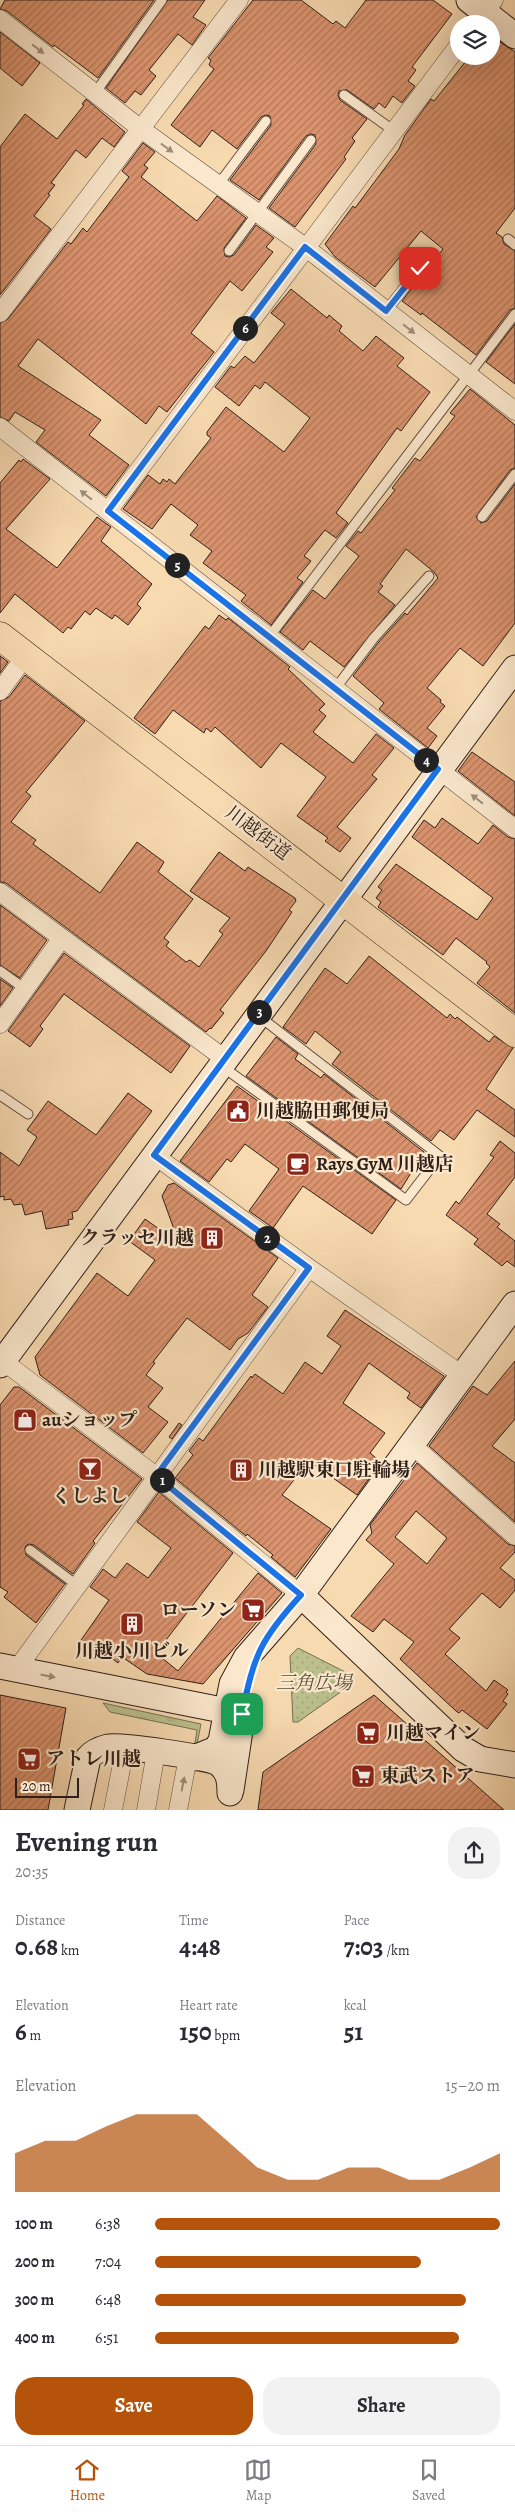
<!DOCTYPE html>
<meta charset="utf-8">
<style>
body{margin:0;font-family:Alegreya,"Noto Serif JP",serif;background:#f2f2f3;color:#2b2b33;height:100vh;display:flex;flex-direction:column;font-size:19px;white-space:nowrap}
*{box-sizing:border-box;margin:0}
p{font-size:16px;color:#7c7c81}
.icon{flex:none;width:28px;height:28px;fill:none;stroke:currentColor;stroke-width:2;stroke-linecap:round;stroke-linejoin:round}
.map{position:relative;height:1810px;overflow:hidden}
.drawer{display:flex;flex-direction:column;background:#fff;flex:1}
.drawer>*{flex:none}
.fabs{position:absolute;left:450px;top:15px;display:grid;gap:10px}
.fabs a{display:grid;place-items:center;width:50px;height:50px;border-radius:50%;background:#fff;box-shadow:0 5px 20px #0002;font-size:25px}
.scale{position:absolute;left:15px;bottom:12px;width:64px;box-sizing:border-box;padding-left:5px;border:2px solid #2f201a;border-top:0;font-size:14px;line-height:18px;white-space:nowrap;color:#2f201a;-webkit-text-stroke:4px #fae7cc;paint-order:stroke}
.pin{position:absolute;display:grid;place-items:center;width:42px;height:42px;color:#fff;margin:-21px;border-radius:10px;box-shadow:0 2px 8px #0006}
.km{position:absolute;width:25px;height:25px;margin:-12px;border-radius:50%;background:#222;color:#fff;font-size:14px;line-height:25px;text-align:center}
.round{display:grid;place-items:center;flex:none;width:52px;height:52px;border-radius:20px;background:#f2f2f3}
.head{display:flex;align-items:center;justify-content:space-between;height:85px;padding:0 15px}
h1{font-size:28px;font-weight:700;line-height:38px}
.figures{display:grid;grid-template-columns:repeat(3,1fr);gap:8px;height:85px;padding:5px 15px}
.figures div{display:grid;align-content:center}
.figures b{font-size:25px;font-weight:700}
.figures small{font-size:14px;font-weight:400}
.figures p{font-size:14px}
.chart{height:140px;padding:10px 15px}
.chart p{display:flex;justify-content:space-between}
.chart svg{width:100%;height:90px;margin-top:5px;fill:#b45309;opacity:.7}
.action{display:flex;gap:10px;margin-top:auto;padding:10px 15px}
.action a{flex:1;height:58px;border-radius:20px;background:#b45309;color:#fff;font-size:20px;font-weight:700;line-height:58px;text-align:center}
.action a+a{background:#f2f2f3;color:#2b2b33}
ul{padding:0 15px;list-style:none;font-size:16px}
li{display:grid;grid-template-columns:80px 60px 1fr;align-items:center;height:38px}
li i{height:12px;border-radius:6px;background:#b45309}
.tabs{display:flex;justify-content:space-around;align-items:center;height:70px;border-top:1px solid #e1e1e2;background:#fff;font-size:14px;color:#7c7c81}
.tabs a{display:grid;justify-items:center;gap:2px}
.tabs .on{color:#b45309}
.map>svg:first-child{display:block}
.grass{fill:url(#grass-tufts);stroke:#757054}
.park{fill:url(#park-dots);stroke:#757054}
.building{fill:url(#building-hatch);stroke:#2f201a;fill-rule:evenodd}
.lines{fill:none;stroke-linecap:round;stroke-linejoin:round}
.lane-casing{stroke:#614e40;stroke-width:11}
.street-casing{stroke:#614e40;stroke-width:19}
.secondary-casing{stroke:#2f201a;stroke-width:27}
.primary-casing{stroke:#2f201a;stroke-width:29}
.lane{stroke:#fae7cc;stroke-width:9}
.street{stroke:#fae7cc;stroke-width:18}
.secondary{stroke:#fae7cc;stroke-width:25}
.primary{stroke:#f8dab1;stroke-width:28}
.oneway{fill:#9f8d7c}
.route-casing{stroke:#fff;stroke-width:10}
.route{stroke:#1a73e8;stroke-width:6}
.labels{text-anchor:middle;dominant-baseline:central;stroke-width:4.5;stroke-linejoin:round;paint-order:stroke}
.street-label{font-size:19px;fill:#2f201a;stroke:#fae7cc}
.poi-label{font-size:19px;font-weight:bold;fill:#2f201a;stroke:#fae7cc;text-anchor:start}
.park-label{font-size:19px;font-style:italic;fill:#59503c;stroke:#fae7cc}
</style>
<div class="map">
<svg width="515" height="1810" viewBox="0 0 515 1810">
<defs>
<pattern id="grass-tufts" width="24" height="20" patternUnits="userSpaceOnUse" patternTransform="scale(1.25)"><rect width="24" height="20" fill="#bbc08d"/><path d="M3 7l-1-3M5 7V3M7 7l1-3M15 17l-1-3M17 17v-4M19 17l1-3" fill="none" stroke="#a1a579"/></pattern>
<pattern id="park-dots" width="8" height="8" patternUnits="userSpaceOnUse" patternTransform="scale(1.25)"><rect width="8" height="8" fill="#bbc08d"/><path d="M2 2h.1M6 6h.1" fill="none" stroke="#a1a579" stroke-width="1.8" stroke-linecap="round"/></pattern>
<pattern id="building-hatch" width="6" height="6" patternUnits="userSpaceOnUse" patternTransform="scale(1.25)"><rect width="6" height="6" fill="#dc946f"/><path d="M-1 1l2-2M0 6l6-6M5 7l2-2" fill="none" stroke="#b3785a"/></pattern>
</defs>
<rect width="100%" height="100%" fill="#f8dab1"/>
<filter id="stains"><feTurbulence type="fractalNoise" baseFrequency=".004" numOctaves="4"/><feColorMatrix values="0 0 0 0 .2 0 0 0 0 .09 0 0 0 0 .02 0 0 0 .5 -.17"/></filter>
<radialGradient id="worn" r=".72"><stop offset=".6" stop-color="#630" stop-opacity="0"/><stop offset="1" stop-color="#630" stop-opacity=".3"/></radialGradient>
<!-- grass -->
<path class="grass" d="M103,1703L201,1724L197,1744L195,1743L197,1730L110,1712Z"/>
<!-- park -->
<path class="park" d="M298,1648L349,1674L352,1684L298,1722H293L290,1656Z"/>
<!-- building -->
<path class="building" d="M5,0H154L98,78L54,45L53,47L7,11L0,9Z
M168,0H205L193,17L206,25L192,45L178,34L149,70L156,76L141,95L135,91L125,103L106,88Z
M253,0H301L333,24L336,21L345,28L366,0H433L452,14L412,67L416,70L408,81L415,86L402,103L393,96L385,108L379,103L374,109L347,90L339,91L338,95L340,100L367,119L352,138L355,141L344,157L346,159L295,227L269,208L316,144L315,135L311,134L306,136L259,200L230,180L271,125L270,116L266,115L261,117L237,149L212,130L200,147L171,125L214,69L209,65L211,60L208,58Z
M0,32L40,63L22,86L0,68Z
M491,36L515,52V208L496,233L502,237L504,244L515,251V308L510,310L476,355L422,313L421,315L402,301L443,249L421,231L375,287L335,257L325,244L353,206L355,208L399,149L405,135L431,99L434,101L470,56H491Z
M86,99L125,132L114,147L102,138L86,158L76,150L51,183L55,185L48,194L50,195L34,216L51,229L0,295V147L25,114L57,139L84,105L82,104Z
M143,143L155,152L144,165L148,168L141,177L197,221L217,196L246,218L224,248L225,256L229,257L234,255L256,225L274,238L266,247L273,252L242,291L230,281L191,333L214,352L167,412L159,406L146,424L38,339L18,366L101,420L89,435L129,465L106,496L36,442L45,430L15,412L9,421L0,417V323L8,319L68,242L71,244L83,228L87,232L129,177L122,171Z
M291,289L327,318L329,315L342,326L339,331L363,351L376,336L404,358L397,366L430,392L401,431L397,428L336,513L348,523L336,538L325,530L304,556L311,561L297,578L303,582L271,625L241,601L246,595L203,563L212,551L190,535L198,525L171,504L152,529L123,509L148,475L160,484L163,479L167,482L169,479L175,484L211,438L207,435V432L226,407L284,452L310,418L265,382L260,389L255,385L239,406L215,387L231,366L234,368L245,356L254,363L285,324L271,313Z
M515,324V384L486,362Z
M470,389L515,425V468L510,470L476,517L481,523L487,521L515,484V623L483,666L460,648L427,688L441,700L440,702L445,706L427,728L437,736L428,748L379,709L384,703L353,676L378,643L405,613L407,615L438,578L434,572L406,549L380,584L383,586L378,592L395,605L344,667L310,641L303,650L280,632L313,590L325,599L359,556L346,546L358,531L361,533L395,490L392,488L415,458L420,461L455,416L450,413Z
M23,459L50,479L6,529L57,568L97,517L111,527L101,541L152,584L137,604L141,608L128,625L115,615L112,619L96,608L90,615L85,611L71,629L68,627L63,633L15,594L0,613V483L19,460L21,462Z
M219,615L226,620L228,618L290,667L288,669L325,704L319,710L326,716L313,732L353,763L376,734L394,748L372,775L377,779L337,827L351,838L340,852L325,841L328,838L297,816L326,777L281,743L261,768L215,727L211,732L206,728L204,733L173,710L155,734L134,718L205,626L209,629Z
M0,656L8,662L0,673Z
M25,675L85,721L26,792L31,796L11,822L36,840L33,844L100,893L137,842L164,862L158,872L193,899L164,938L169,942L166,946L186,962L190,960L199,967L223,934L219,931L230,918L190,891L219,852L245,871L248,867L295,898L296,901L289,910L292,912L266,951L220,1010L224,1013L211,1029L210,1028L206,1032L6,883L0,882V701L9,697Z
M472,752L515,782V816L458,771Z
M442,818L478,844L493,825L508,837L515,839V1013L477,983L490,967L486,963L487,962L456,938L443,955L378,907L381,902L376,898L382,890L378,887L396,864L477,920L493,898L412,837L424,820L435,828Z
M0,905L47,940L20,978L0,965Z
M64,953L190,1046L171,1073L64,994L40,1026L43,1029L30,1047L8,1031Z
M369,956L447,1018L450,1014L455,1019L457,1017L489,1042L494,1036L513,1048L486,1089L515,1110V1137L477,1110L454,1140L440,1130L431,1141L332,1064L341,1052L315,1031L306,1044L283,1027L325,968L347,984Z
M0,979L13,988L0,1006Z
M276,1037L298,1054L295,1059L321,1078L324,1074L424,1152L401,1189L246,1076Z
M237,1086L396,1200L372,1234L303,1186L273,1228L249,1211L279,1169L245,1144L231,1162L227,1159L209,1182L180,1161Z
M128,1093L152,1111L77,1211L72,1212L73,1219L68,1220L69,1225L46,1229L42,1211L25,1215L22,1204L14,1205L11,1199L4,1200V1196L0,1197V1152L19,1166L37,1137L27,1130L48,1101L96,1135Z
M500,1141L515,1153V1177L487,1214L500,1224L497,1227L515,1241V1267L507,1261L502,1266L474,1244L478,1239L446,1215L456,1201L459,1204L494,1157L490,1155Z
M174,1183L278,1258L252,1295L268,1307L248,1333L238,1339L230,1350L187,1318L153,1362L155,1363L146,1375L163,1388L148,1407L168,1422L143,1453L40,1375L35,1357L97,1273L128,1296L155,1260L129,1241L145,1219L179,1243L162,1196L168,1185Z
M345,1310L444,1376L421,1408L407,1398L410,1393L369,1363L343,1403L385,1433L370,1453L381,1462L357,1495L309,1461L282,1495L331,1529L295,1577L271,1557L273,1555L247,1534L246,1536L175,1478L193,1455L189,1451L199,1438L203,1441L251,1376L252,1378L255,1374L283,1394L305,1362L322,1374L341,1346L327,1336Z
M515,1361V1419L492,1446L515,1463V1522L429,1446L473,1386L487,1395Z
M14,1387H19L142,1479L93,1541L95,1543L73,1574L34,1545L28,1544L25,1547L26,1555L65,1584L36,1623L4,1597L8,1592L0,1587V1405Z
M179,1423L182,1425L172,1439L169,1437Z
M417,1463L508,1544L515,1546V1552L500,1568L515,1580V1590L500,1608L482,1593L449,1629L460,1638L445,1654L486,1691L494,1680L508,1690L506,1692L508,1694L503,1701L507,1704L487,1729L462,1710L459,1713L456,1711L400,1659L414,1642L384,1619L373,1632L351,1616L394,1564L366,1540L372,1533L370,1525ZM416,1511L447,1538L427,1564L395,1537Z
M159,1492L233,1553L156,1653L178,1671L258,1573L282,1593L203,1684L147,1674L122,1657L118,1663L101,1650L97,1656L79,1643L109,1600L90,1587L103,1569L115,1578L127,1563L148,1578L171,1548L137,1522Z
M0,1695L66,1708L48,1810H0Z
M374,1695L504,1810H258L263,1772Z"/>
<g class="lines">
<!-- lane casing -->
<g class="lane-casing">
<path id="lane" d="M95,93L162,0
M344,95L394,131
M218,185L266,121
M508,239L515,245
M229,251L311,140
M386,311L420,268
M482,517L515,474
M269,637L515,314
M335,689L373,639L429,576
M0,971L25,989
M223,1067L406,1200L440,1156L260,1017
M0,1095L28,1114
M30,1550L78,1586"/>
</g>
<!-- street casing -->
<g class="street-casing">
<path id="street" d="M0,19L141,129L305,247L515,411
M475,24L494,0
M0,313L239,0
M0,427L515,829
M108,511L459,45
M0,691L26,655
M0,892L225,1059
M0,1024L62,938
M154,1155L309,1268L462,1375
M0,1359L156,1476L301,1595
M411,1444L515,1536
M16,1670L309,1268
M113,1810L125,1748
M146,1810L156,1752
M178,1810L188,1757"/>
</g>
<!-- secondary casing -->
<g class="secondary-casing">
<path id="secondary" d="M469,0L515,36
M0,1365L515,668
M301,1595L463,1749L480,1759L515,1765
M0,1666L242,1714
M194,1758L216,1749L221,1741L232,1684L246,1658L301,1595L515,1304
M231,1790L244,1704
M77,1810L88,1758C93,1752 100,1749 108,1747C121,1745 208,1757 218,1763C229,1771 230,1781 230,1793"/>
</g>
<!-- primary casing -->
<g class="primary-casing">
<path id="primary" d="M0,636L515,1033"/>
</g>
<!-- lane -->
<use href="#lane" class="lane"/>
<!-- street -->
<use href="#street" class="street"/>
<!-- secondary -->
<use href="#secondary" class="secondary"/>
<!-- primary -->
<use href="#primary" class="primary"/>
</g>
<!-- one-way arrows -->
<defs><path id="oneway-solid" d="M-6-.8H1V-3.2L6.5 0L1 3.2V.8H-6Z" transform="scale(1.25)"/></defs>
<g class="oneway">
<use href="#oneway-solid" transform="translate(38 49) rotate(38)"/>
<use href="#oneway-solid" transform="translate(167 148) rotate(36)"/>
<use href="#oneway-solid" transform="translate(409 329) rotate(38)"/>
<use href="#oneway-solid" transform="translate(86 495) rotate(-142)"/>
<use href="#oneway-solid" transform="translate(477 799) rotate(-142)"/>
<use href="#oneway-solid" transform="translate(48 1676) rotate(11)"/>
<use href="#oneway-solid" transform="translate(183 1784) rotate(-79)"/>
</g>
<g class="lines">
<!-- route casing -->
<g class="route-casing">
<path id="route" d="M242,1714C254,1655 260,1640 301,1595L156,1476L309,1268L154,1155L438,769L108,511L305,247L386,311L420,268"/>
</g>
<!-- route -->
<use href="#route" class="route"/>
</g>
<!-- icons -->
<defs>
<g id="civic-square" transform="scale(1.25)"><rect x="-9" y="-9" width="18" height="18" rx="4" fill="#8f2418" stroke="#fae7cc"/><path d="M-.6-6.5H3V-4.5H.6V-3L4-1V1h2V6H-6V1h2V-1L-.6-3ZM-1.2 2.5V6h2.4V2.5Z" fill="#fff"/></g>
<g id="cafe-square" transform="scale(1.25)"><rect x="-9" y="-9" width="18" height="18" rx="4" fill="#8f2418" stroke="#fae7cc"/><path d="M-5.5-4.5H6V0H3Q3 3.5 0 3.5H-2.5Q-5.5 3.5-5.5 0ZM3-3.2v2h1.7v-2ZM-6 4.5H4V6H-6Z" fill="#fff"/></g>
<g id="building-square" transform="scale(1.25)"><rect x="-9" y="-9" width="18" height="18" rx="4" fill="#8f2418" stroke="#fae7cc"/><path d="M-4-6H4V6H1V3H-1V6H-4ZM-2.5-4.3h1.7v1.8h-1.7ZM.8-4.3h1.7v1.8H.8ZM-2.5-1h1.7V.8h-1.7ZM.8-1h1.7V.8H.8Z" fill="#fff"/></g>
<g id="shop-square" transform="scale(1.25)"><rect x="-9" y="-9" width="18" height="18" rx="4" fill="#8f2418" stroke="#fae7cc"/><path d="M-5-2.5h2.3a2.7 3.5 0 0 1 5.4 0H5L5.5 6h-11ZM-1.5-2.5h3a1.5 2.3 0 0 0-3 0Z" fill="#fff"/></g>
<g id="bar-square" transform="scale(1.25)"><rect x="-9" y="-9" width="18" height="18" rx="4" fill="#8f2418" stroke="#fae7cc"/><path d="M-6-5H6L.8 .8V4.5H3.5V6h-7V4.5H-.8V.8Z" fill="#fff"/></g>
<g id="supermarket-square" transform="scale(1.25)"><rect x="-9" y="-9" width="18" height="18" rx="4" fill="#8f2418" stroke="#fae7cc"/><path d="M-6-5.5h2.5l.6 2H6L4.5 2H-2.5L-4.4-4H-6ZM-1.5 3.2a1.3 1.3 0 1 0 .1 0ZM3 3.2a1.3 1.3 0 1 0 .1 0Z" fill="#fff"/></g>
</defs>
<g fill-rule="evenodd">
<use href="#civic-square" x="238" y="1111"/>
<use href="#cafe-square" x="298" y="1164"/>
<use href="#building-square" x="212" y="1238"/>
<use href="#shop-square" x="25" y="1420"/>
<use href="#bar-square" x="90" y="1469"/>
<use href="#building-square" x="241" y="1470"/>
<use href="#supermarket-square" x="253" y="1610"/>
<use href="#building-square" x="132" y="1624"/>
<use href="#supermarket-square" x="368" y="1733"/>
<use href="#supermarket-square" x="29" y="1759"/>
<use href="#supermarket-square" x="363" y="1776"/>
</g>
<g class="labels">
<!-- street labels -->
<g class="street-label">
<text transform="translate(258 833) rotate(37)">川越街道</text>
</g>
<!-- poi labels -->
<g class="poi-label">
<text x="256" y="1111">川越脇田郵便局</text>
<text x="316" y="1164">Rays GyM 川越店</text>
<text x="194" y="1238" text-anchor="end">クラッセ川越</text>
<text x="42" y="1420">auショップ</text>
<text x="258" y="1470">川越駅東口駐輪場</text>
<text x="90" y="1496" text-anchor="middle">くしよし</text>
<text x="236" y="1610" text-anchor="end">ローソン</text>
<text x="132" y="1651" text-anchor="middle">川越小川ビル</text>
<text x="386" y="1733">川越マイン</text>
<text x="46" y="1759">アトレ川越</text>
<text x="380" y="1776">東武ストア</text>
</g>
<!-- park labels -->
<g class="park-label">
<text x="314" y="1683">三角広場</text>
</g>
</g>
<rect width="100%" height="100%" filter="url(#stains)"/>
<rect width="100%" height="100%" fill="url(#worn)"/>
</svg>
<div class="fabs">
<a><svg class="icon" aria-label="layers" viewBox="0 0 24 24"><path d="M12 4l9 5-9 5-9-5zM3 14l9 5 9-5"/></svg></a>
</div>
<div class="scale">20 m</div>
<div class="pin" style="left:242px;top:1714px;background:#1e9e55"><svg class="icon" aria-label="arrive" viewBox="0 0 24 24"><path d="M6 21V4h12l-3 4 3 4H6"/></svg></div>
<div class="pin" style="left:420px;top:268px;background:#d93025"><svg class="icon" aria-label="check" viewBox="0 0 24 24"><path d="M5 12l5 5 9-10"/></svg></div>
<b class="km" style="left:162px;top:1480px">1</b>
<b class="km" style="left:267px;top:1238px">2</b>
<b class="km" style="left:259px;top:1012px">3</b>
<b class="km" style="left:426px;top:760px">4</b>
<b class="km" style="left:177px;top:565px">5</b>
<b class="km" style="left:245px;top:328px">6</b>
</div>
<section class="drawer">
<div class="head"><div><h1>Evening run</h1><p>20:35</p></div><a class="round"><svg class="icon" aria-label="share" viewBox="0 0 24 24"><path d="M12 15V3M7 8l5-5 5 5M5 13v7h14v-7"/></svg></a></div>
<div class="figures">
<div><p>Distance</p><b>0.68<small> km</small></b></div>
<div><p>Time</p><b>4:48</b></div>
<div><p>Pace</p><b>7:03<small> /km</small></b></div>
</div>
<div class="figures">
<div><p>Elevation</p><b>6<small> m</small></b></div>
<div><p>Heart rate</p><b>150<small> bpm</small></b></div>
<div><p>kcal</p><b>51</b></div>
</div>
<div class="chart"><p><span>Elevation</span>15–20 m</p>
<svg viewBox="0 0 160 44" preserveAspectRatio="none"><path d="M0 44V25L10 19L20 19L30 12L40 6L50 6L60 6L70 19L80 32L90 38L100 38L110 32L120 32L130 38L140 38L150 32L160 25V44z"/></svg>
</div>
<ul>
<li><b>100 m</b>6:38<i style="width:100%"></i></li>
<li><b>200 m</b>7:04<i style="width:77%"></i></li>
<li><b>300 m</b>6:48<i style="width:90%"></i></li>
<li><b>400 m</b>6:51<i style="width:88%"></i></li>
</ul>
<div class="action"><a>Save</a><a>Share</a></div>
</section>
<nav class="tabs">
<a class="on"><svg class="icon" aria-label="home" viewBox="0 0 24 24"><path d="M3 11l9-7 9 7M6 9v11h12V9"/></svg>Home</a>
<a><svg class="icon" aria-label="map" viewBox="0 0 24 24"><path d="M3 6l6-2 6 2 6-2v14l-6 2-6-2-6 2zM9 4v14M15 6v14"/></svg>Map</a>
<a><svg class="icon" aria-label="saved" viewBox="0 0 24 24"><path d="M7 4h10v16l-5-4-5 4z"/></svg>Saved</a>
</nav>
